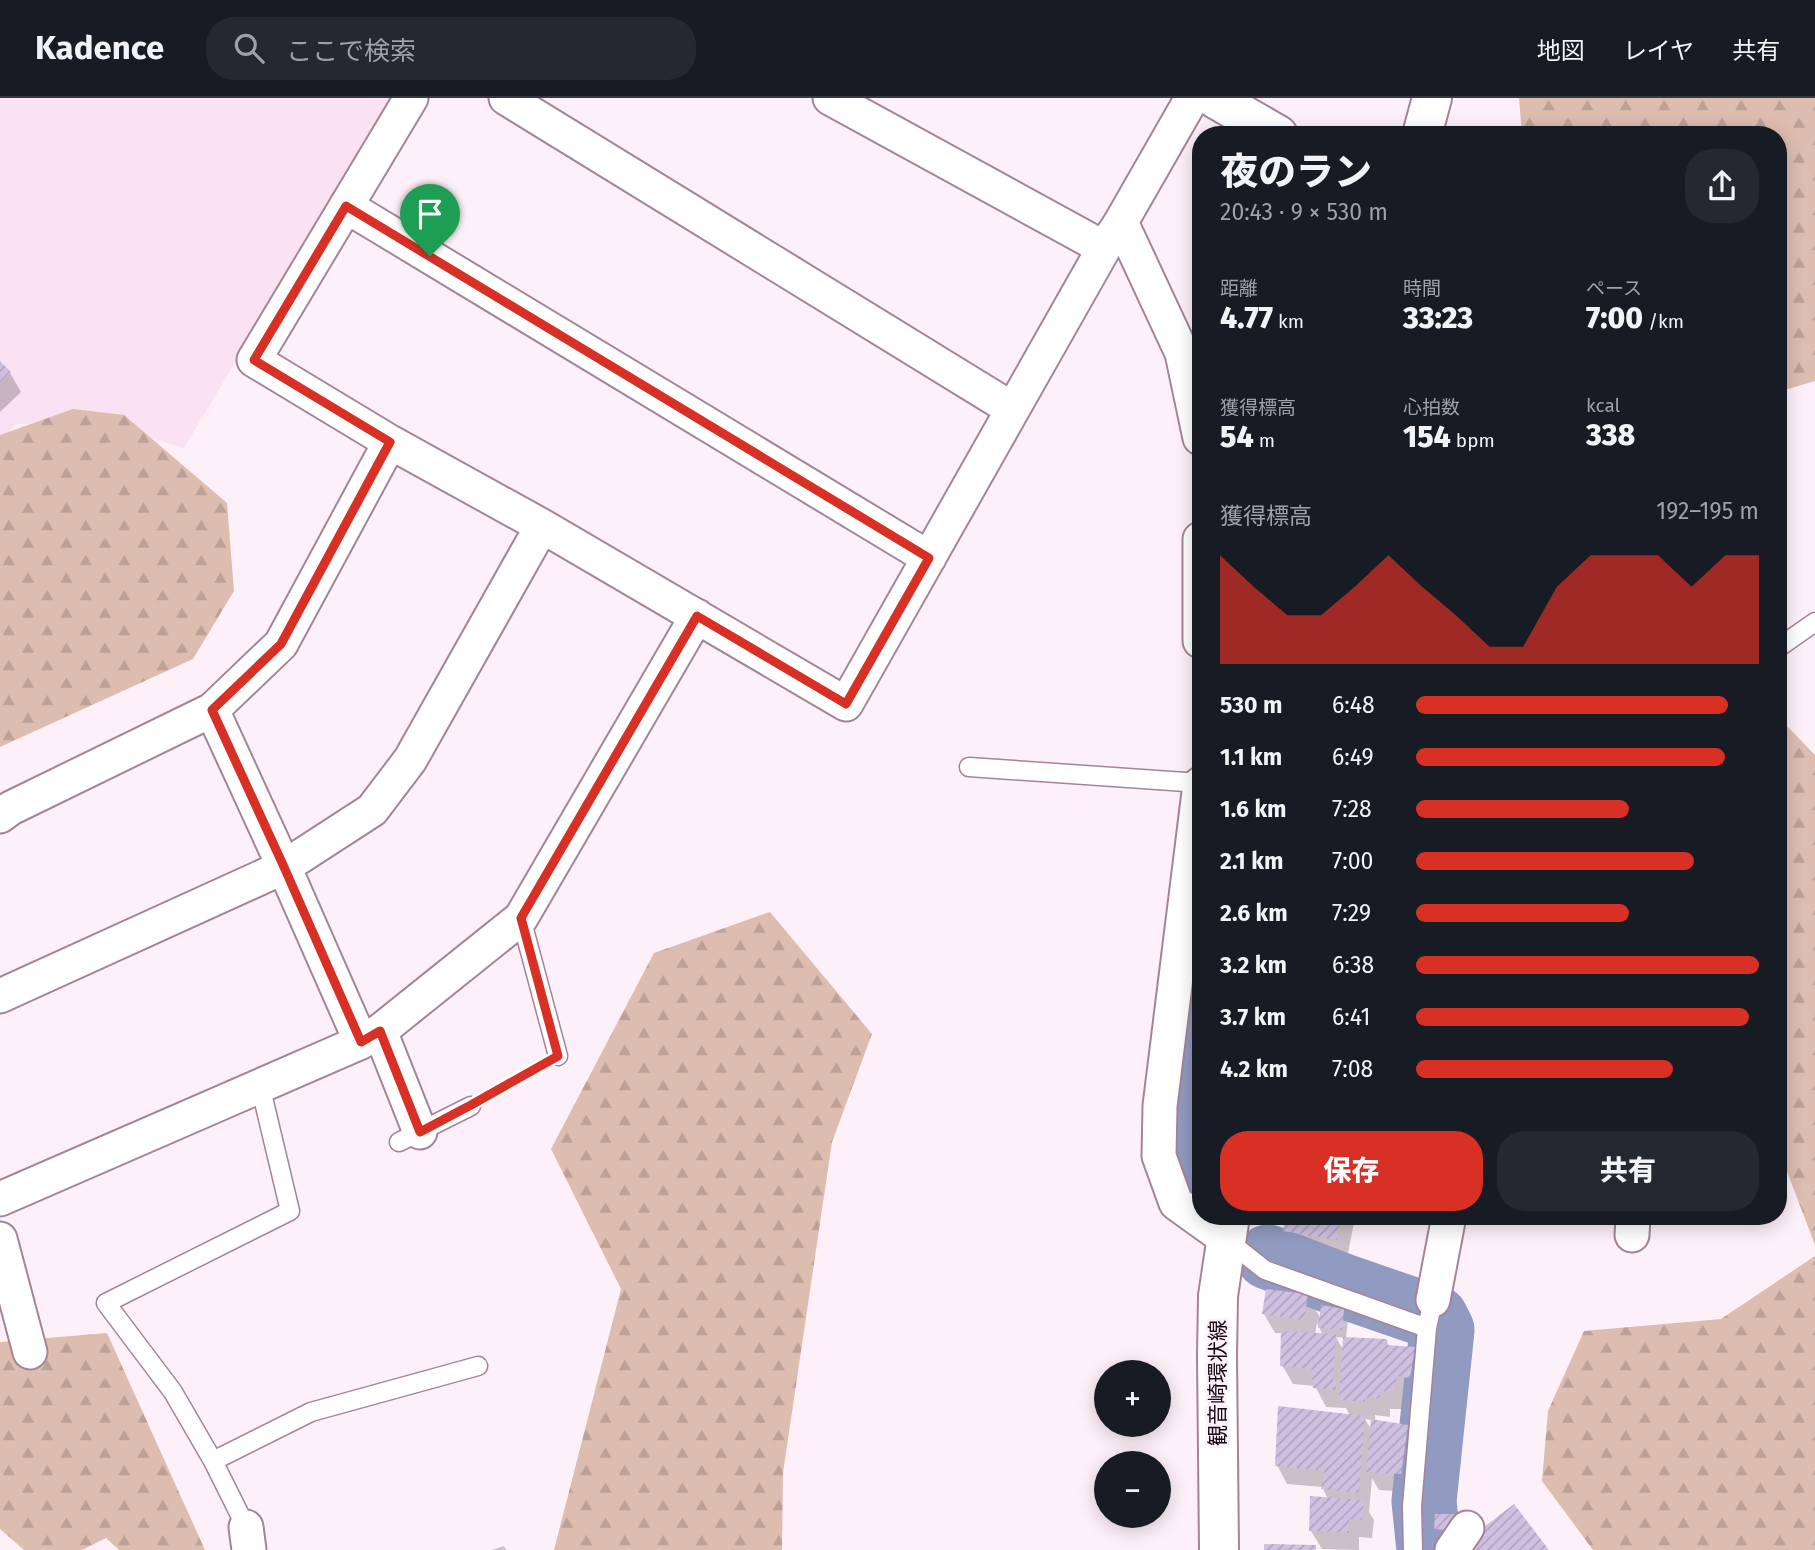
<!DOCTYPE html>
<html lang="ja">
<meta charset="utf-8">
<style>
body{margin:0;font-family:"Fira Sans","Noto Sans JP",sans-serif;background:#242831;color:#f1f3f6;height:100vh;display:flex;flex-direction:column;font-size:26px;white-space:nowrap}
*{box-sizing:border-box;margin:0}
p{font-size:23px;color:#9ea1a6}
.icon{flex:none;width:38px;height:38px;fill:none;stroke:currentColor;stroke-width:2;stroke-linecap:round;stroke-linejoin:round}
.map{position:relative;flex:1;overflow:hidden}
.sheet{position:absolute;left:1192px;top:28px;width:595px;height:1099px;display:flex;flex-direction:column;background:#171b24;border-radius:28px;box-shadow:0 4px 18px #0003}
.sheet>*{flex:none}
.buttons{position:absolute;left:1094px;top:1262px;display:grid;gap:14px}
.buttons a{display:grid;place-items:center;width:77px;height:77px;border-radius:50%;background:#171b24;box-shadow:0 4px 18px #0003;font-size:35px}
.pin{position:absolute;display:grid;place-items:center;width:60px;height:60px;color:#fff;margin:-72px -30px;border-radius:50% 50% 50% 0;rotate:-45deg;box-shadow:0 0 7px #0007}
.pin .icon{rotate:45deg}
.round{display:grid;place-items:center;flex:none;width:74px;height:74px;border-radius:28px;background:#242831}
.summary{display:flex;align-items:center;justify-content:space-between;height:119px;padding:0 28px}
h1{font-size:38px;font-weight:800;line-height:52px}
.metrics{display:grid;grid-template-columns:repeat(3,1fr);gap:10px;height:119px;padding:7px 28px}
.metrics div{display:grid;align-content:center}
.metrics b{font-size:30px;font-weight:800}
.metrics small{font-size:19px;font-weight:400}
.metrics p{font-size:19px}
.chart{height:196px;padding:14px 28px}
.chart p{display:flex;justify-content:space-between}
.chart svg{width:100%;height:126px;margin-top:7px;fill:#d93025;opacity:.7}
.cta{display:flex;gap:14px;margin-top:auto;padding:14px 28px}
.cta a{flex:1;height:80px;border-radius:28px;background:#d93025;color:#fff;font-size:28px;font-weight:800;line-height:80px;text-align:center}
.cta a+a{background:#242831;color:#f1f3f6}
ul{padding:0 28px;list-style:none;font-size:23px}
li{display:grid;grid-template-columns:112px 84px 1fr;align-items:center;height:52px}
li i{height:18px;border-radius:9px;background:#d93025}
header{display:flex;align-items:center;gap:42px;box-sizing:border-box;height:98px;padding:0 35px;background:#171b24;border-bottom:2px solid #363941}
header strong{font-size:33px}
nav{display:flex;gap:38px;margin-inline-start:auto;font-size:24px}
.search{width:490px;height:63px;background:#242831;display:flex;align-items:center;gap:18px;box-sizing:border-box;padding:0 24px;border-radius:28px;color:#9ea1a6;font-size:26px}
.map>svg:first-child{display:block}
.built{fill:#fbe2f2}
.forest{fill:url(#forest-firs)}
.shadow{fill:#0003;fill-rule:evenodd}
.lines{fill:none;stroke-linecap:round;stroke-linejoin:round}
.river{stroke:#919ac1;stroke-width:65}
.building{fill:url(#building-hatch)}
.lane-casing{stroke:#a48499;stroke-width:21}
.street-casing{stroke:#a48499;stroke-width:37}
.secondary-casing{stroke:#a48499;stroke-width:42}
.path{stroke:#a89ba4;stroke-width:4.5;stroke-dasharray:3.5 3.5;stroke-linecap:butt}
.lane{stroke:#fff;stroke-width:18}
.street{stroke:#fff;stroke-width:33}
.secondary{stroke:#fff;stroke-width:38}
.route-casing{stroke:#fff;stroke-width:14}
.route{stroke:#d93025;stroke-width:9}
.labels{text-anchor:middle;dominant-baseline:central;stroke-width:6;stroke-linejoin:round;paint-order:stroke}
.street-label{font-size:21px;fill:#140911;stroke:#fef0f9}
</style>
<header>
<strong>Kadence</strong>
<div class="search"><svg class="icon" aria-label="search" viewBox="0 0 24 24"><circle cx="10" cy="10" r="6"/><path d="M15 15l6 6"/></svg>ここで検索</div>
<nav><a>地図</a><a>レイヤ</a><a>共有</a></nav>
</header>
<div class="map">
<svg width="1815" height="1452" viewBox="0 0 1815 1452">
<defs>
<pattern id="forest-firs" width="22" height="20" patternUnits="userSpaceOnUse" patternTransform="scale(1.75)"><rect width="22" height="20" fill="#ddbdb0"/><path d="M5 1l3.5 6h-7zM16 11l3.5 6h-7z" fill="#bda196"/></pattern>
<pattern id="building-hatch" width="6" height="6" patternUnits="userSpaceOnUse" patternTransform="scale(1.75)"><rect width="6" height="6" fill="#cfc0e1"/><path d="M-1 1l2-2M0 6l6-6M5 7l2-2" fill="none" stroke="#b1a4c0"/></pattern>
</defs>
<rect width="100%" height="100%" fill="#fef0f9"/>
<!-- built -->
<path class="built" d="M0,0H394L184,350L93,324L16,326L0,344Z"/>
<!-- forest -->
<path class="forest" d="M1519,0H1815V283L1778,294V37H1522Z
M73,311L124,317L227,405L234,493L193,561L0,649V337Z
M1784,625L1815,657V1147L1778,1050V626Z
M770,814L872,936L832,1044L783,1375L782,1452H554L621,1191L551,1051L654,855Z
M1815,1158V1452H1593L1542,1383L1548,1313L1584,1233L1721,1221Z
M107,1235L205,1452H119L106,1440L82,1452H24L0,1431V1244Z"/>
<!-- shadow -->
<path class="shadow" d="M0,266L10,275L21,294L0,314Z
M1287,1118H1350L1354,1125L1347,1160L1296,1151L1285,1133Z
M1307,1198L1321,1221L1343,1212L1348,1221L1346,1241L1386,1243L1389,1249L1414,1251L1424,1270L1420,1298L1407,1296L1404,1311H1390V1319L1375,1317V1323L1407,1328L1418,1347L1411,1394L1379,1392L1372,1380L1369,1414L1374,1422L1372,1440L1359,1439V1452L1322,1451L1311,1433L1328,1401L1322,1389L1287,1386L1277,1367L1350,1318L1346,1310L1326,1309L1315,1288L1293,1286L1282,1267V1235H1275L1264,1216ZM1317,1225L1323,1237L1315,1236ZM1336,1239L1345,1240L1344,1253ZM1365,1321L1373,1322L1372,1333Z
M1465,1427L1441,1440L1436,1431Z
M504,1448L506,1452H492Z"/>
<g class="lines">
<!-- river -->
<path class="river" d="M1200,832L1186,1020L1190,1074L1200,1090
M1268,1159L1346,1189L1436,1220L1442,1232L1424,1403L1429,1452"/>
</g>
<!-- building -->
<path class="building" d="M0,263L11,274L0,285Z
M1286,1118H1341L1337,1142L1283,1133Z
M1266,1191L1308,1196L1304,1222L1262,1216Z
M1321,1207L1344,1211L1342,1232L1318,1230Z
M1281,1233L1336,1236L1333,1282L1336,1283V1292L1313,1290L1312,1271L1280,1268Z
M1343,1239L1387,1241L1388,1247L1415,1249L1410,1280L1397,1278L1394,1293H1380V1301L1365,1299V1304L1339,1302Z
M1278,1308L1365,1318L1359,1395L1321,1391L1324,1373L1275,1368Z
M1371,1321L1408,1327L1401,1376L1366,1374Z
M1310,1398L1364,1402L1362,1422L1349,1421V1435L1309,1433Z
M1514,1406L1549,1452H1475L1467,1442Z
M1435,1416H1461L1460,1433L1434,1431Z
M1264,1446L1316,1447V1452H1264Z"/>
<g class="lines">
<!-- lane casing -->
<g class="lane-casing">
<path id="lane" d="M1778,550L1815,524
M969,669L1200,685
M521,820L558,958
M399,1044L471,1008
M1227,1142L1265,1172L1427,1230
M213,1363L311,1314L478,1268
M246,1429L213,1363L173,1294L106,1205L290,1113L260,987
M1413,1452L1412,1408L1427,1230L1433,1202"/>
</g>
<!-- street casing -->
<g class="street-casing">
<path id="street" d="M411,0L254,262L390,344L542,428L846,606L1104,150L1121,124L1192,0
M506,0L1012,311
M830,0L1104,150
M346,108L929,460
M1121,124L1182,255L1200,340
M1200,441V543
M212,612L284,769L361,944
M1200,686L1160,1008L1159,1058L1176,1105L1226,1141
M0,718L11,710L212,612L281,546L390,344
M0,898L284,769L372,712L410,662L542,428
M380,933L420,1034
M0,1101L361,944L380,933L521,820L697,518
M1632,1137L1633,1118
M0,1141L30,1254
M1433,1202L1449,1118
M246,1429L249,1452
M1452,1452L1467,1430"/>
</g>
<!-- secondary casing -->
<g class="secondary-casing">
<path id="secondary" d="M1214,0L1278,37
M1422,37L1432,0
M1219,1452L1217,1258L1218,1198L1230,1118"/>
</g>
<!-- path -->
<path class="path" d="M492,996L536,970"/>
<!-- lane -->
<use href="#lane" class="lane"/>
<!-- street -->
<use href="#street" class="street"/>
<!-- secondary -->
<use href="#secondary" class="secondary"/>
</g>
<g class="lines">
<!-- route casing -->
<g class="route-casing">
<path id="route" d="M346,108L929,460L846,606L697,518L521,820L558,958L471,1007L420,1034L380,933L361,944L284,769L212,612L281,546L390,344L254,262Z"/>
</g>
<!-- route -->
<use href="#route" class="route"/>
</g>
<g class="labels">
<!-- street labels -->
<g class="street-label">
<text transform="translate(1218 1285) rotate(-90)">観音崎環状線</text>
</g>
</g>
</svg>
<div class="buttons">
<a>+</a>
<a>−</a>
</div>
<div class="pin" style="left:430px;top:158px;background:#1e9e55"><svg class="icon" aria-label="arrive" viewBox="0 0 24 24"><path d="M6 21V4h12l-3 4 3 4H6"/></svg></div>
<section class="sheet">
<div class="summary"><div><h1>夜のラン</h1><p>20:43 · 9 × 530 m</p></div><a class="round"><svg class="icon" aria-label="share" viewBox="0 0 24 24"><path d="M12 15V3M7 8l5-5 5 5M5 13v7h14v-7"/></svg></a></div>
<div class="metrics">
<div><p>距離</p><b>4.77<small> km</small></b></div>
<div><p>時間</p><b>33:23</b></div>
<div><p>ペース</p><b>7:00<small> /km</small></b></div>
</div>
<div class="metrics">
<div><p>獲得標高</p><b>54<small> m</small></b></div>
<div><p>心拍数</p><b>154<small> bpm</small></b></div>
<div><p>kcal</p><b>338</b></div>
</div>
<div class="chart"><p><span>獲得標高</span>192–195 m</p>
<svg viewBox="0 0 160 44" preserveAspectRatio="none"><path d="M0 44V6L10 17L20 27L30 27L40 17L50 6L60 17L70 27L80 38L90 38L100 17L110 6L120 6L130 6L140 17L150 6L160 6V44z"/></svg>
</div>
<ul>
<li><b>530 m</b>6:48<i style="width:91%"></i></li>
<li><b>1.1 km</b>6:49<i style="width:90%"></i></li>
<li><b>1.6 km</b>7:28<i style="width:62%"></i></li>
<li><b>2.1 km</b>7:00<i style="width:81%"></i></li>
<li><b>2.6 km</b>7:29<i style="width:62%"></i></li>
<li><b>3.2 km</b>6:38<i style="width:100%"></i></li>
<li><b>3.7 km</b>6:41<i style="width:97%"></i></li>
<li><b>4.2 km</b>7:08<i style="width:75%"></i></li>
</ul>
<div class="cta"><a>保存</a><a>共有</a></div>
</section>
</div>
